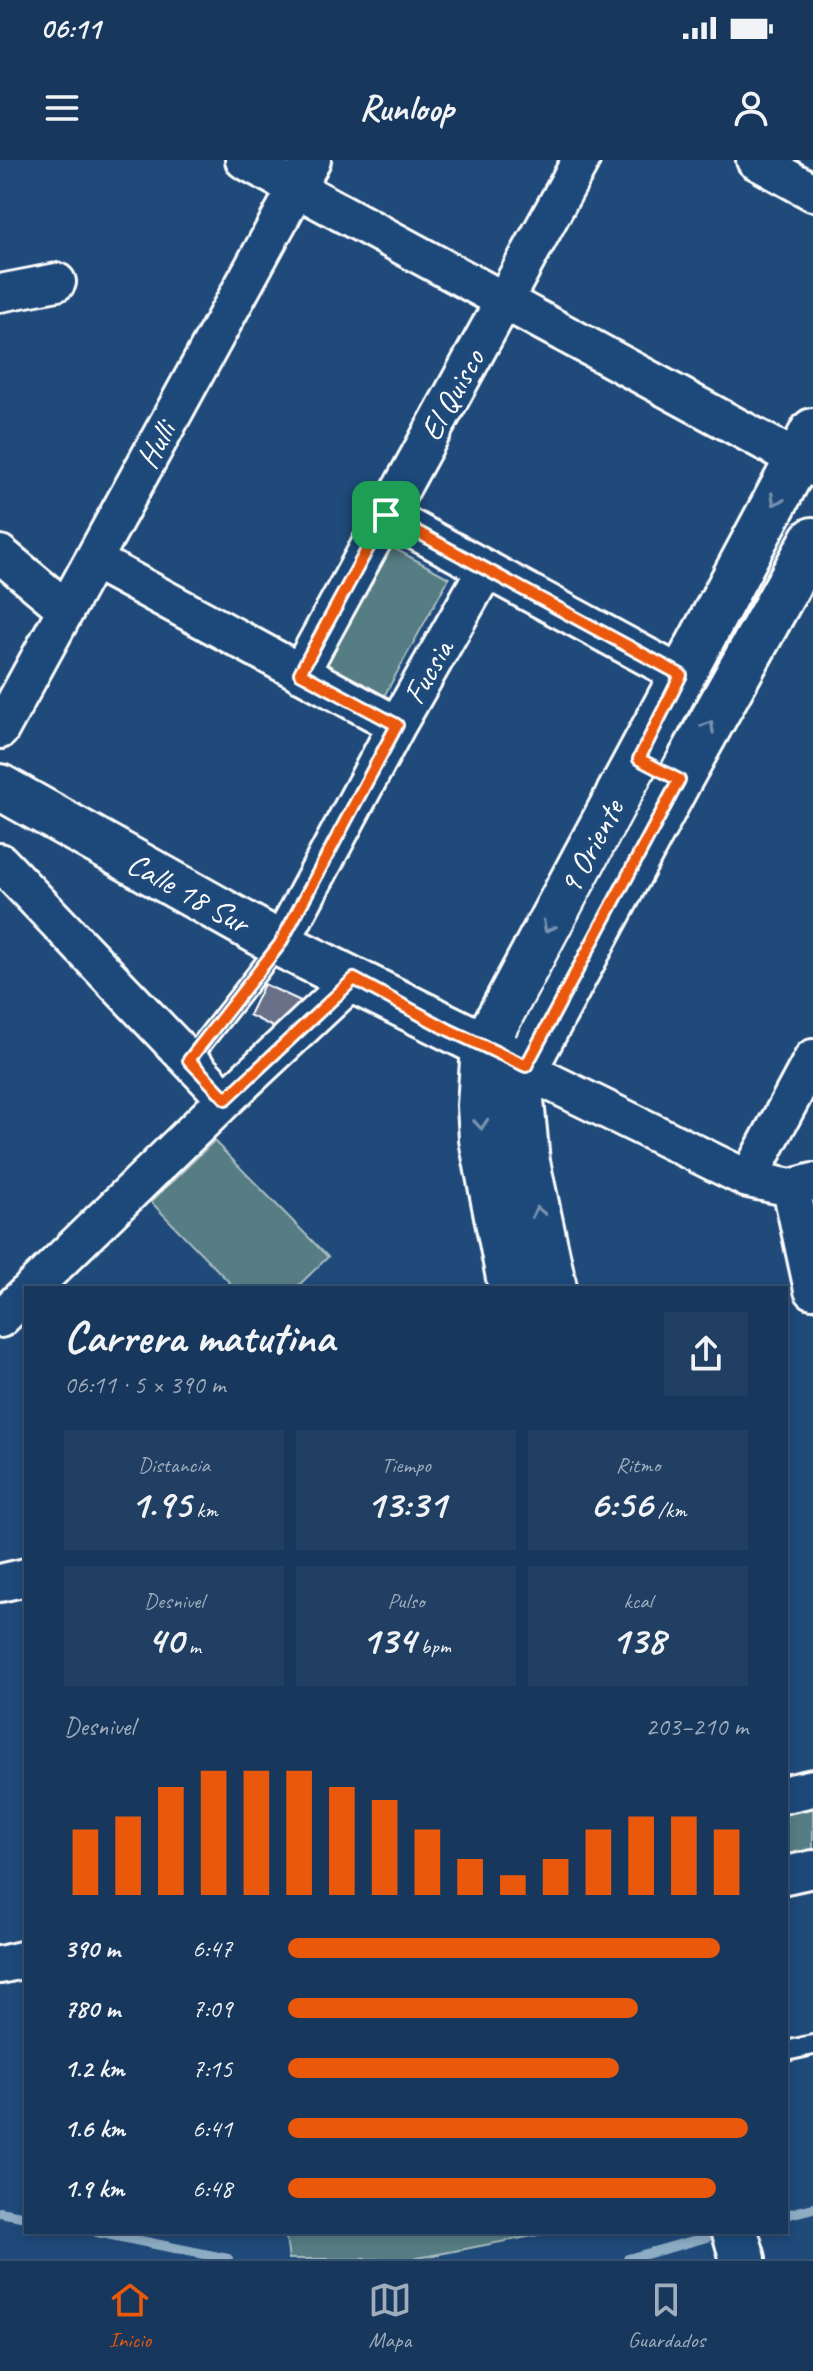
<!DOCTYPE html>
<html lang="es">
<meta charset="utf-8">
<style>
body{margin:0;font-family:Caveat,sans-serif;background:#203f62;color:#f1f3f6;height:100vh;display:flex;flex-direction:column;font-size:30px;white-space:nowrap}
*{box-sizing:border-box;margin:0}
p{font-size:26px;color:#9eacbb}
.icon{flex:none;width:44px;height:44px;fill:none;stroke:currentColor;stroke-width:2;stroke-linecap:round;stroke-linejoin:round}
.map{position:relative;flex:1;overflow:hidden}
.side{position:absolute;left:24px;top:1126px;width:764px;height:948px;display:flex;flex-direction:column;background:#17385c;border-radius:0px;box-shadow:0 4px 12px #0003,0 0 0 2px #365272}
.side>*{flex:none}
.pin{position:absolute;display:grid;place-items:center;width:68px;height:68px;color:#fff;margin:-34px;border-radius:16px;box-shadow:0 4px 12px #0006}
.round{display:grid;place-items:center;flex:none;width:84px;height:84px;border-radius:0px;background:#203f62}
.summary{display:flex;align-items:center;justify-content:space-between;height:136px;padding:0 40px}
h1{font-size:44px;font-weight:600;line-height:60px}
.figures{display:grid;grid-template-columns:repeat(3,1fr);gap:12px;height:136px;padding:8px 40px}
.figures div{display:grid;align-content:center;border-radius:0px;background:#203f62;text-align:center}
.figures b{font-size:40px;font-weight:600}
.figures small{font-size:22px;font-weight:400}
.figures p{font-size:22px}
.chart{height:224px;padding:16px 40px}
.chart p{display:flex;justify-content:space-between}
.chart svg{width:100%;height:144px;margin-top:8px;stroke:#ea580c;stroke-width:6}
ul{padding:0 40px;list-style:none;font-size:26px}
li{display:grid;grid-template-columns:128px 96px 1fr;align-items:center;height:60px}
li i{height:20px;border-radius:10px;background:#ea580c}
.status{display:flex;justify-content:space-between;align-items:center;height:56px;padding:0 40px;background:#17385c;direction:ltr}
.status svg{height:22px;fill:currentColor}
header{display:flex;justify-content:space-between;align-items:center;height:104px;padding:0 40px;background:#17385c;font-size:36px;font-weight:600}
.tabs{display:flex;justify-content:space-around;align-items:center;height:112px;border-top:2px solid #365272;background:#17385c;font-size:22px;color:#9eacbb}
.tabs a{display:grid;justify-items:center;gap:4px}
.tabs .on{color:#ea580c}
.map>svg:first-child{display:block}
.green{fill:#557d83;stroke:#aabec1;stroke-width:2}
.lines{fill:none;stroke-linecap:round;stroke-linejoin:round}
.stream{stroke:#8eadc5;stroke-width:10}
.building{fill:#687188;stroke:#fff;stroke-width:2}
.lane-casing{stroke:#fff;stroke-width:24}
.street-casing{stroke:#fff;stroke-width:42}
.secondary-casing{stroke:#fff;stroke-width:50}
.lane{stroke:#1f4a7a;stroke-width:18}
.street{stroke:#1f4a7a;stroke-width:36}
.secondary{stroke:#1f4a7a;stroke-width:44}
.oneway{stroke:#7992af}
.route-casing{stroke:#fff;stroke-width:16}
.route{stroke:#ea580c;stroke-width:10}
.labels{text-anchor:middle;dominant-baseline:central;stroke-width:8;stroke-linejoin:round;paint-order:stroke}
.street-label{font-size:32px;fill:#fff;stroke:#1f4a7a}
</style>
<div class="status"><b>06:11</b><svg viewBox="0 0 49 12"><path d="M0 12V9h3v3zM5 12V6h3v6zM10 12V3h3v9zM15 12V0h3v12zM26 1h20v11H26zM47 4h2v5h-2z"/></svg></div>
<header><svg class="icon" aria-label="menu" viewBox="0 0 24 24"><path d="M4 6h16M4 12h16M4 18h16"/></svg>Runloop<svg class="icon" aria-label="person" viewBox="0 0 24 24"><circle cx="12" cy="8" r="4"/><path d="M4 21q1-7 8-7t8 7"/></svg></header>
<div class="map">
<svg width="813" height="2099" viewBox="0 0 813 2099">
<rect width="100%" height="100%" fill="#1f4a7a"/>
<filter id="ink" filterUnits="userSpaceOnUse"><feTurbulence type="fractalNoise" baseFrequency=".0125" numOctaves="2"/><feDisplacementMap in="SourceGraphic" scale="16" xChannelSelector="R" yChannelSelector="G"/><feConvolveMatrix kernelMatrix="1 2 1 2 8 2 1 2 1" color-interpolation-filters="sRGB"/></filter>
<g filter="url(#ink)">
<!-- green -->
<path class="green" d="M388,385L449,418L382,540L321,507Z
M214,981L328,1097L296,1128H235L151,1042Z
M813,1639V1691L786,1697V1644Z
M285,2072H553L413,2099H289Z"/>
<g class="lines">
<!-- stream -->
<path class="stream" d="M0,2052L26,2057
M786,2055L813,2048
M97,2072L228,2099
M628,2099L725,2072"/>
</g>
<!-- building -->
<path class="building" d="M264,824L305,843L289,875L249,855Z"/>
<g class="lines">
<!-- lane casing -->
<g class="lane-casing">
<path id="lane" d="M189,900L280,784
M786,1891L813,1885"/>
</g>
<!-- street casing -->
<g class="street-casing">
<path id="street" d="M244,0L813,308
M755,0L813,32
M0,133L57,122
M386,355L681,515
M0,394L66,449
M93,400L397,565
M300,513L581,0
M0,570L312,0
M0,702L226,939
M280,784L397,565L486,409
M526,906L540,917L748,1019L791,1028L813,1022
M748,1019L813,898
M791,1028L813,1130
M32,1128L226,939L354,819
M0,1159L26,1134
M0,1423L26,1417
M786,1634L813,1628
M786,1715L813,1709
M0,1805L26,1799"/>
</g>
<!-- secondary casing -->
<g class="secondary-casing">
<path id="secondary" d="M0,627L280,784L510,898
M511,1128L482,979L480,946L484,886L813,271
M554,1128L527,1002L521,940L526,906L679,620L813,380
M735,2072L743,2099"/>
</g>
<!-- lane -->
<use href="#lane" class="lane"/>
<!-- street -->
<use href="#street" class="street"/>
<!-- secondary -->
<use href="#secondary" class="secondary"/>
</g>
<!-- one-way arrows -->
<defs><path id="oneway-chevron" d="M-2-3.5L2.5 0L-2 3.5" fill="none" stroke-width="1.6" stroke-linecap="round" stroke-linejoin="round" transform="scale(2)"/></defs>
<g class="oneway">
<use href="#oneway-chevron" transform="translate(776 340) rotate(118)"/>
<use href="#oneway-chevron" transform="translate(709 566) rotate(-61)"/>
<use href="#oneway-chevron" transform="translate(548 767) rotate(118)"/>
<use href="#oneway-chevron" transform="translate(481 964) rotate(85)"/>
<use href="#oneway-chevron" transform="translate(538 1052) rotate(-102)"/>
</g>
</g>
<g class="lines" filter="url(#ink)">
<!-- route casing -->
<g class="route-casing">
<path id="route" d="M386,355L681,515L639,599L679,620L526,906L449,870L354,819L226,939L189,900L280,784L397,565L300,513Z"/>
</g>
<!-- route -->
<use href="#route" class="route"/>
</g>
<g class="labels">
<!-- street labels -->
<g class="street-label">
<text transform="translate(452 235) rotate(-61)">El Quisco</text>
<text transform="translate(156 285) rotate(-61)">Hulli</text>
<text transform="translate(428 512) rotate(-60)">Fucsia</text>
<text transform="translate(591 687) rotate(-62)">9 Oriente</text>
<text transform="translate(188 733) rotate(29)">Calle 18 Sur</text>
</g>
</g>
</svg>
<div class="pin" style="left:386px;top:355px;background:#1e9e55"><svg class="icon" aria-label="arrive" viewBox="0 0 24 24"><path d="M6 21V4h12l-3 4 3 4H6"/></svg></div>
<section class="side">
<div class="summary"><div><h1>Carrera matutina</h1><p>06:11 · 5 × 390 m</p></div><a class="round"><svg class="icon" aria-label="share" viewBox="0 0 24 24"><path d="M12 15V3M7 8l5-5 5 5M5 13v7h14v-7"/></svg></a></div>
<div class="figures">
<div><p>Distancia</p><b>1.95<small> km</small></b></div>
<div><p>Tiempo</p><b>13:31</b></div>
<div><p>Ritmo</p><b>6:56<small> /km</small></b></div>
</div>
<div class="figures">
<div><p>Desnivel</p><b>40<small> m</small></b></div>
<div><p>Pulso</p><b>134<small> bpm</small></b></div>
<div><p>kcal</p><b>138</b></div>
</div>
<div class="chart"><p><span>Desnivel</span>203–210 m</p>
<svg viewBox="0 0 160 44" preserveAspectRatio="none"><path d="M5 44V24M15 44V20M25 44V11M35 44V6M45 44V6M55 44V6M65 44V11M75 44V15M85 44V24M95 44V33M105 44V38M115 44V33M125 44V24M135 44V20M145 44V20M155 44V24"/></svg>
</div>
<ul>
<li><b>390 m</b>6:47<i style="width:94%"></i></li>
<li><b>780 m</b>7:09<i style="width:76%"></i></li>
<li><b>1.2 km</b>7:15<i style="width:72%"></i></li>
<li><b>1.6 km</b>6:41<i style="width:100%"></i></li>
<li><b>1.9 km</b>6:48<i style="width:93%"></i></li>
</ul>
</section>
</div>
<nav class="tabs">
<a class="on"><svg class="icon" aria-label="home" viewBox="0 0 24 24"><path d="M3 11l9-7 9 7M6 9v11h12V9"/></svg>Inicio</a>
<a><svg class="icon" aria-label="map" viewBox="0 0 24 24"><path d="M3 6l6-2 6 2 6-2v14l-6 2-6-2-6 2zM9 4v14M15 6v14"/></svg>Mapa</a>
<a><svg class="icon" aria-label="saved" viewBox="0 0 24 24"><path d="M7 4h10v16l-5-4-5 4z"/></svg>Guardados</a>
</nav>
